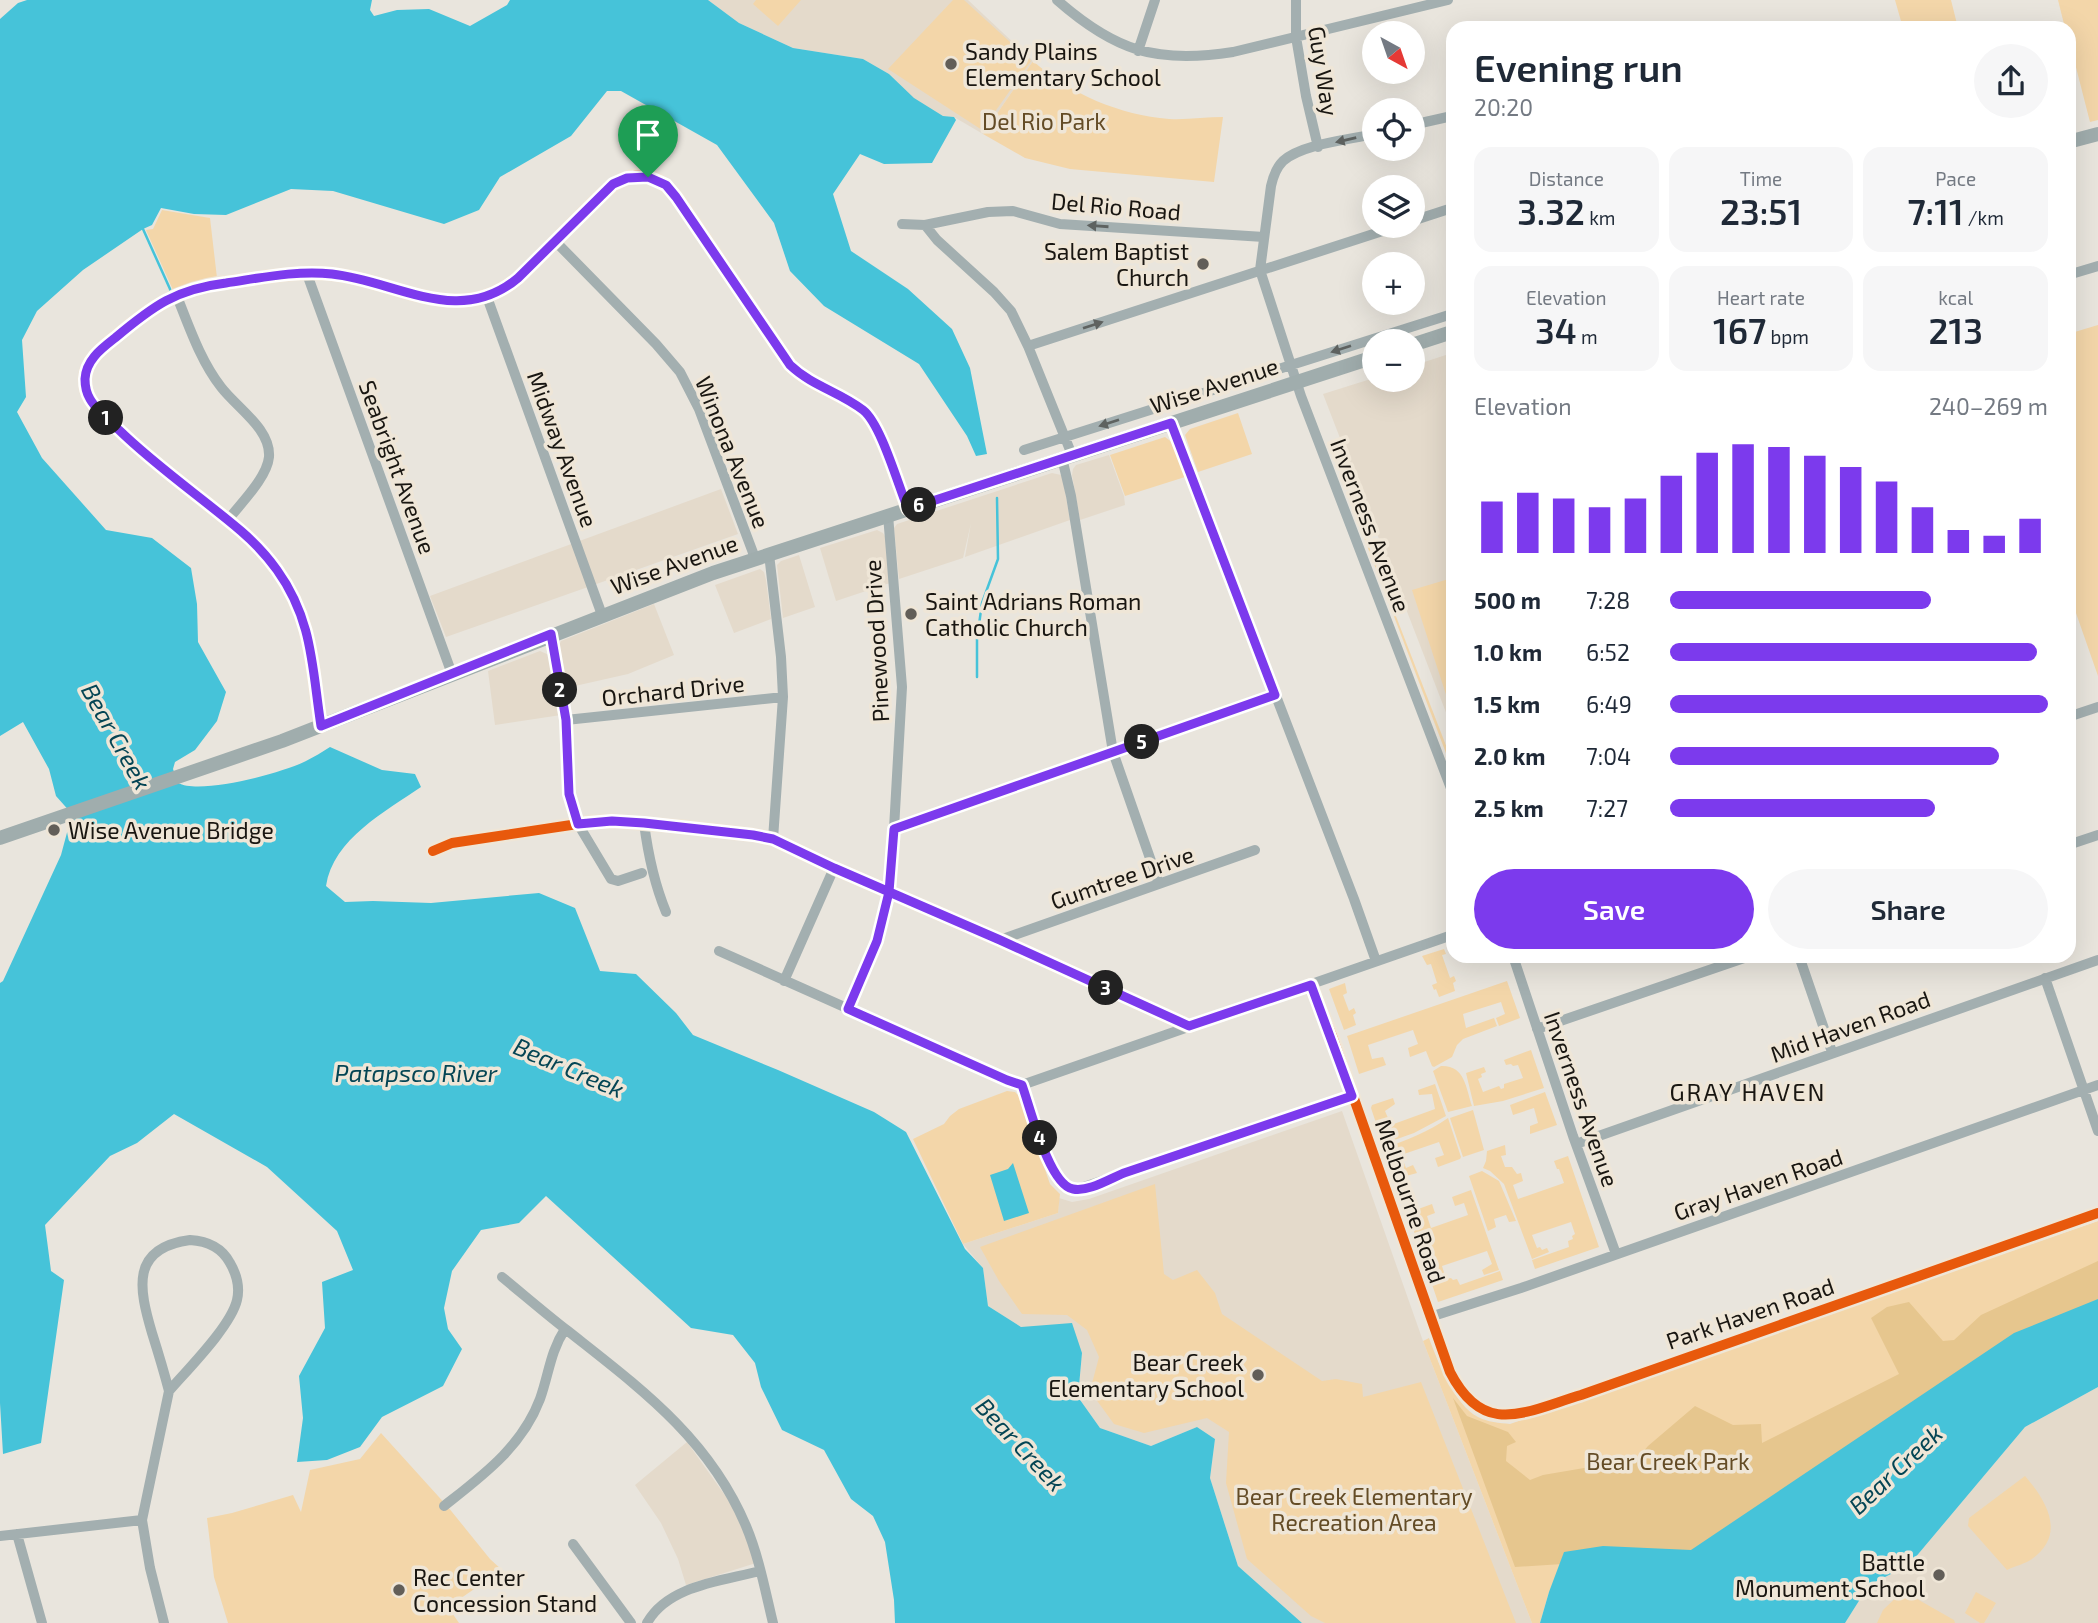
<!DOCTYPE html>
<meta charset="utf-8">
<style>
body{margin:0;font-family:"Exo 2",sans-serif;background:#f6f6f7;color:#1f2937;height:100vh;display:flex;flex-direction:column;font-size:26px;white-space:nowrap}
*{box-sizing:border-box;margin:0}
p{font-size:23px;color:#747a83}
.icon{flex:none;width:38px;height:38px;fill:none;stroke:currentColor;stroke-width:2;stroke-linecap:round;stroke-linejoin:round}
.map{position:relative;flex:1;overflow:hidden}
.sheet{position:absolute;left:1446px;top:21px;width:630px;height:942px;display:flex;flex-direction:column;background:#fff;border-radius:21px;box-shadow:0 7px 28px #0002}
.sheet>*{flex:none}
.needle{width:46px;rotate:140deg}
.fabs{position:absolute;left:1362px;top:21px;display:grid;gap:14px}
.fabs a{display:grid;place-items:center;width:63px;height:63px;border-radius:50%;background:#fff;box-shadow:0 7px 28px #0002;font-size:35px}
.pin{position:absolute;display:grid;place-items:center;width:60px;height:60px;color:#fff;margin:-72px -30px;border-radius:50% 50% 50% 0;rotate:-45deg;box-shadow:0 0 7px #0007}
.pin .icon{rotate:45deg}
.km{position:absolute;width:35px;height:35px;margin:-18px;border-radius:50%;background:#222;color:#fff;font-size:19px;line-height:35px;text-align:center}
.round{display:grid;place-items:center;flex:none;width:74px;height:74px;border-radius:37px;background:#f6f6f7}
.summary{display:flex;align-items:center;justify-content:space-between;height:119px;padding:0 28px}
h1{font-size:38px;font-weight:600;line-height:52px}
.metrics{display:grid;grid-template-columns:repeat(3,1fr);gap:10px;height:119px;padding:7px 28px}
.metrics div{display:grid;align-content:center;border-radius:18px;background:#f6f6f7;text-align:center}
.metrics b{font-size:35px;font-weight:600}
.metrics small{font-size:19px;font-weight:400}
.metrics p{font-size:19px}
.chart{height:196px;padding:14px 28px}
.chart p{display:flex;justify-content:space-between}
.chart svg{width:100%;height:126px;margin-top:7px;stroke:#7c3aed;stroke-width:6}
.primary-button{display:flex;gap:14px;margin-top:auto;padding:14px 28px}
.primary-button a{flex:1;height:80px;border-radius:42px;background:#7c3aed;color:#fff;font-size:28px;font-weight:600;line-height:80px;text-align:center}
.primary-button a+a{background:#f6f6f7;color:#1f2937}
ul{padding:0 28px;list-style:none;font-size:23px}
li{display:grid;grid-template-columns:112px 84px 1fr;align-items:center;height:52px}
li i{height:18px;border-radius:9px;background:#7c3aed}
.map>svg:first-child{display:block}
.built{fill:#e4dacb}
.green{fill:#f3d6a9}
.forest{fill:#e6c68e}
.water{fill:#46c3d9}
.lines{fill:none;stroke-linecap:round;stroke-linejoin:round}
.stream{stroke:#46c3d9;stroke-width:2.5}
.street{stroke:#a3afb0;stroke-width:10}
.secondary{stroke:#a0adad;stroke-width:14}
.cycleway-casing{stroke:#efe6d7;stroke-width:15}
.cycleway{stroke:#e8590c;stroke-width:10}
.oneway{fill:#5e6260}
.route-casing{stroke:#fff;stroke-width:14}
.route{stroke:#7c3aed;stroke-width:9}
.poi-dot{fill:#625e58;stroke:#efe6d7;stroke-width:2.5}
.labels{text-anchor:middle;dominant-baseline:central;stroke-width:7;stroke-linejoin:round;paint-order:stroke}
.poi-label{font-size:23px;fill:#191611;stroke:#efe6d7;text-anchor:start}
.street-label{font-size:23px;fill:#191611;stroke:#efe6d7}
.park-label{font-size:23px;fill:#644c26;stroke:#efe6d7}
.water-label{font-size:24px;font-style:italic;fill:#044554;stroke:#efe6d7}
.neighbourhood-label{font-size:24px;letter-spacing:2px;fill:#191611;stroke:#efe6d7}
</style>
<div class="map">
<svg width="2098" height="1623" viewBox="0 0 2098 1623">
<rect width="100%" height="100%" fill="#e9e5dd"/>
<!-- built -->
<path class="built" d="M708,0H968L1033,61L983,134L954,117L943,116L913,98L889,74L863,59L793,48L739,23Z
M1452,353V728L1323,394L1374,378V380H1412V366Z
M1109,455L1124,496L1125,505L1080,520L1072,475L1073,469L1076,465Z
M1052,473L1061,475L1063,480L1070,520L965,557L971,523L963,558L899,579L894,528L897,524Z
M721,489L738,534L446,637L430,596Z
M877,530L883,533L886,538L890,583L836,601L820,548Z
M799,555L815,607L783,618L777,565L781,561Z
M760,569L764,572L766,580L771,619L734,633L715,585Z
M654,604L674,655L628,674L566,688L558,647L561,641Z
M540,651L549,655L561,715L495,725L488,671Z
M1342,1111L1423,1341L1532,1623H1302L1238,1566L1210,1478L1215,1439L1197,1427L1151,1446L1100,1428L1078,1397L1082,1353L1021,1327L988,1306L983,1268L963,1244L1058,1213L1059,1198L1072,1202L1089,1199Z
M2098,1387V1623H1845L1869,1585L1909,1565L2025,1427Z
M687,1442L734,1508L756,1563L686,1585L678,1559L661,1523L635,1485Z"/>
<!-- green -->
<path class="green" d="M756,0H801L778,26L753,4Z
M953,0H964L1031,61L982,130L888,69Z
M1895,0H1951L1958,28H1903Z
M2058,0H2098V120L2090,122L2069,40L2068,28H2065Z
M1033,61C1070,94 1120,115 1169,119C1187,120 1206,117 1223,117L1214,182L1070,169L1025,158L983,134Z
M162,210L210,218L217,278L173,290L146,230L153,229Z
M2098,325V676L2069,593L2068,334Z
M1238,413L1252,454L1198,472L1185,435L1190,429Z
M1165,437L1173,443L1185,477L1125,496L1110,455Z
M1363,531L1452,761V769L1363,535Z
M1452,578V713L1412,590Z
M1444,949L1446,954L1442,955L1450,978L1454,976L1456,981L1453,983L1455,991L1439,997L1436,989L1434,990L1432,985L1437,983L1431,964L1427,965L1422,956Z
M1507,981L1520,1018L1499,1026L1496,1018L1505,1014L1501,1002L1463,1014L1466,1028L1494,1018L1497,1026L1463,1039L1457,1045L1452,1057L1434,1067L1432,1066L1426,1051L1410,1057L1408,1048L1418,1044L1413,1030L1368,1045L1372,1059L1383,1057L1386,1065L1359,1074L1347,1036Z
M1345,983L1347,993L1343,995L1349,1011L1354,1008L1356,1013L1353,1015L1356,1025L1344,1030L1329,989Z
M1531,1050L1544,1088L1503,1101L1474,1106L1466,1073L1484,1067L1486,1072L1481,1074L1482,1077L1478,1079L1483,1092L1499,1086L1501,1089L1504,1088V1084L1523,1078L1518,1065L1513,1066L1511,1064L1506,1065L1504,1060Z
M1441,1066C1465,1065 1466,1088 1472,1106L1448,1112L1433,1071Z
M1435,1084L1446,1116L1414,1133L1383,1144L1371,1108L1372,1105L1393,1098L1395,1104L1385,1111L1391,1125L1435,1109L1432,1094L1419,1095L1418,1090Z
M1007,1091L1015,1092L1020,1097L1050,1184L1060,1194L1058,1213L963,1244L913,1139L944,1124L950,1116L959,1109Z
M1545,1092L1557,1125L1530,1134V1126L1538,1123L1534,1108L1513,1115L1510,1105Z
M1473,1110L1484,1150L1463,1157L1450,1118Z
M1448,1118L1461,1157L1460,1159L1438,1167L1435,1158L1444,1155L1439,1142L1401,1155L1406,1168L1413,1165L1417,1173L1395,1179L1384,1148C1407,1140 1428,1132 1448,1118Z
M1505,1145L1506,1155L1501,1156L1505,1167H1512L1517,1174L1521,1173L1523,1181L1513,1185L1518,1199L1564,1183L1559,1169H1557L1554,1161L1568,1156L1599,1247L1535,1269L1532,1260L1569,1247L1568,1241L1573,1239L1572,1236L1575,1234L1571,1222L1532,1235L1537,1248L1540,1247L1542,1250L1547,1248L1549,1252L1532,1259L1504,1184L1490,1171L1483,1168L1486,1161L1487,1151Z
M1482,1171L1499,1181L1516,1221L1509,1222L1506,1215L1494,1219L1496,1227L1488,1231L1469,1176Z
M1155,1184L1164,1274L1173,1280L1197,1270L1215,1293L1222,1314L1322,1381L1336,1379L1362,1384L1363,1397L1421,1382L1516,1623H1325L1311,1616L1247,1559L1226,1483L1229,1432L1207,1418L1144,1433L1114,1424L1090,1391L1099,1357L1087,1330L1067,1315L1022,1314L999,1281L980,1247Z
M1471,1190L1499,1270L1484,1275L1482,1270L1492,1264L1487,1251L1442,1266L1446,1279L1451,1278L1453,1280L1457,1279L1460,1285L1500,1271L1503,1280L1438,1302L1408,1214L1410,1212L1432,1204L1435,1213L1427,1216L1431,1228L1468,1215L1464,1203L1455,1206L1452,1197Z
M2098,1221V1299L1549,1592L1540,1623H1532L1423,1341L1429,1338C1437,1360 1455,1406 1478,1417C1487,1422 1500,1423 1510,1424Z
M381,1433L448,1507L490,1559L502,1570L448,1607L459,1623H228L214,1577L207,1518L232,1513L293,1495L301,1512L310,1470L360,1459Z
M2025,1476C2046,1500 2067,1534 2032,1559C2025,1564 2015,1566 2007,1570L1968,1526L1969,1518Z
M1903,1591L1954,1620L1955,1623H1877L1883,1610Z
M1976,1592L1996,1603L1984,1623H1980L1965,1613Z"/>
<!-- forest -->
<path class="forest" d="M2098,1261V1312L1677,1562H1593L1515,1567L1453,1398L1467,1416L1508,1432L1516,1442L1507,1446L1506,1461L1530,1480L1543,1475L1637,1459L1648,1446L1695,1406L1733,1425L1761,1424L1762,1443L1899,1374L1871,1318L1887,1307L1909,1302L1943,1341L1954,1340L1981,1315Z"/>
<!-- water -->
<path class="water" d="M27,0H372L370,10L374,16L397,10L429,9L470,26L507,5L510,0H708L739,23L793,48L863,59L889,74L914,98L943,116L954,117L956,120L932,163L884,164L860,154L833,194L851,251L908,289L952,329L970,368L987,454L976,456L967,436L919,364L824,306L790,271L774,223L717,145L621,91H607L571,136L500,177L479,210L444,224L333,191L291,189L226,215L194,214L161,208L152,225L143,229L83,270L37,311L22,340L26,397L17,412L42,458L106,530L152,538L191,568L197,604L198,642L226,692L217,721L195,750L175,762L173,769L178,783C201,795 282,773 306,761C314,757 322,752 330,747L382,770L415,774L421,787C386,811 333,839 326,886L345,902L373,901L431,903L539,893L575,908L600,971L636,974L676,1013L693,1035L778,1070L874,1112L906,1132L965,1249L983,1268L988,1306L1021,1327L1072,1323L1082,1353L1078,1397L1100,1428L1151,1446L1197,1427L1215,1439L1210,1478L1238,1566L1302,1623H895L894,1600L885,1542L873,1516L851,1499L824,1450L782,1430L761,1387L755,1363L733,1335L691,1328L546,1196L519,1223L481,1230L452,1271L444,1308L448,1329L462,1349L443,1386L382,1417L360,1447L327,1460L297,1462L303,1418L299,1376L325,1328L322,1282L353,1270L337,1231L267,1167L174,1114L137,1143L110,1156L45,1225L51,1271L64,1280L41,1443L3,1454L0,1403V983L3,981L61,855L72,814L56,796L49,769L23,722L0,736V19L18,3Z
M1013,1163L1029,1213L1004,1221L990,1175L1008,1169Z
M2098,1299V1387L2025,1427L1909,1565L1869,1585L1845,1623H1540L1549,1592L1564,1552L1603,1546L1691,1550L2014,1333Z"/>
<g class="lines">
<!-- stream -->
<path class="stream" d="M143,229L170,289L171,294
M977,677V639L982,603L998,559L997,498"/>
<!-- street -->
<path class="street" d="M1057,0C1115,51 1156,64 1233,52L1448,0
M1296,0V37L1306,96L1318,147
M1138,51L1155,0
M1412,125L1452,116
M1374,134C1348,140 1302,144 1283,161C1276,168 1273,177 1271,186L1260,270L1301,396L1452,791
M1412,221L1452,208
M902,224L925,225L988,212L1013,211L1060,224L1264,237
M925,225L937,240L994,292L1011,311L1028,346L1072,455
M555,241L656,344L680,372L699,409L755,558
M307,274L452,674
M2068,275L2098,266
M176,294C189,326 200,360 221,387C237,408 271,429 269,457C267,478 240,504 228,520
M487,297L602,615
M1028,346L1398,226
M1171,423L1354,899L1376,961
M1024,450L1452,314
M1062,458L1071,496L1113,752L1159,884
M769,554L781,657L783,697L773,839
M551,634L566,720L569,794L578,824L611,879L618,881L642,873
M2068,717L2098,707
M566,720L783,697
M321,726C311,667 314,622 277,570C267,556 255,543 241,531C201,497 157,467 119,430C109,421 97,411 90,399C87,394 85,386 85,379C86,358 104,347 119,334C152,307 178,289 221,283C257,279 295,270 332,274C398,281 457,328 518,278C538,259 557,239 576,220C610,186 641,148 681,203L790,365C811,386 840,392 863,410C881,424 898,485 908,509
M644,823C648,854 654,883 666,912
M894,829L1275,695
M2068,845L2098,835
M433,851L452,843L591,822L612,821L686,827L753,835L773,839L834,868L1000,940L1189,1026
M1000,940L1255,850
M719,951L1008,1080L1022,1085
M1513,956L1573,1136L1616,1254
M1799,956L1832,1052
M2045,978L2098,1131
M784,981L834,868
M1311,985L1332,1036L1450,1372C1484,1438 1524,1412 1581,1395L2098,1213
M847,1009L877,941L889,892L894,829L902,687L888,515
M1537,1029L1750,956
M1022,1085L1452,935
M1022,1085L1042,1145L1052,1170L1064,1186L1078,1189L1352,1096
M1576,1144L2098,960
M190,1240C208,1241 222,1248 230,1263C237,1275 240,1287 237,1300C231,1326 188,1369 169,1391C164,1372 158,1352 152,1333C139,1289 130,1248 190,1240Z
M502,1277C524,1295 546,1314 568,1331C640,1388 709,1438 746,1526C759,1557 765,1590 773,1623
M1430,1317L1521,1288L2098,1085
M444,1506C482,1476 522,1447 540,1399C549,1374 550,1352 565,1329
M17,1534L42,1623
M0,1536L142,1520
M573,1544L631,1623
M164,1623L150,1568L142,1520L169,1391
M647,1623C668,1585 723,1581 760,1571"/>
<!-- secondary -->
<path class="secondary" d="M2068,142L2098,134
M1412,345L1452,332
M0,838L282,741L713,573L1374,357"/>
<!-- cycleway casing -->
<g class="cycleway-casing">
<path id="cycleway" d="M321,726C311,667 314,622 277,570C267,556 255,543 241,531C201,497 157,467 119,430C109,421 97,411 90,399C87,394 85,386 85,379C86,358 104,347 119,334C152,307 178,289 221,283C257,279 295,270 332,274C398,281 457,328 518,278C538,259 557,239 576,220C610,186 641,148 681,203L790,365C811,386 840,392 863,410C881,424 898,485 908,509
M433,851L452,843L591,822L612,821L686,827L753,835L773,839L834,868L1000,940L1189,1026
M1311,985L1332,1036L1450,1372C1484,1438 1524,1412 1581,1395L2098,1213"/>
</g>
<!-- cycleway -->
<use href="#cycleway" class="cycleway"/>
</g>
<!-- one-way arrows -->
<defs><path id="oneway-solid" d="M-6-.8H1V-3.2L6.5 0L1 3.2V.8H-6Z" transform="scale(1.75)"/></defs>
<g class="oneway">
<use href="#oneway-solid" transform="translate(1346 140) rotate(167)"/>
<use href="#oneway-solid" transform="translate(1098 226) rotate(-176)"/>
<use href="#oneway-solid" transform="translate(1093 325) rotate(-18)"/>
<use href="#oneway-solid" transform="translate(1341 349) rotate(162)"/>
<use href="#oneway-solid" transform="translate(1109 423) rotate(162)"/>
</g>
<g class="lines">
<!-- route casing -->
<g class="route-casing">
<path id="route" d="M648,177L627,178L613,184L518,278C459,328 397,281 332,274C297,270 260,278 226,283C176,289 153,306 115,338C101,349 86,360 85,379C85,386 87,394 90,399C97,411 109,421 119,430C157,467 201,497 241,531C255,543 267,556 277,570C313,620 312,668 321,726L551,634L566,720L569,794L578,824L612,821L644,823L753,835L773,839L834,868L1000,940L1189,1026L1311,985L1352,1096L1124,1173C1109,1179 1089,1192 1073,1189C1049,1185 1030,1107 1022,1085L1007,1080L848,1009L877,941L889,892L894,829L1275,695L1171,423L908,509C898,485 881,424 863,410C840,392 812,386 790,365L676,197L666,185L648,177"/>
</g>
<!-- route -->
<use href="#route" class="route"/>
</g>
<!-- markers -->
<g class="poi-dot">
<circle cx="951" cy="64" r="7"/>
<circle cx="1203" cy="264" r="7"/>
<circle cx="911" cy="614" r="7"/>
<circle cx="54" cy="830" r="7"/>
<circle cx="1258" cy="1375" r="7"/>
<circle cx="1939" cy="1575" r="7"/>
<circle cx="399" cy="1590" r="7"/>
</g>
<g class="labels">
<!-- poi labels -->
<g class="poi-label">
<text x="965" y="51">Sandy Plains<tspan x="965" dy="26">Elementary School</tspan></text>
<text x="1189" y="251" text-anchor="end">Salem Baptist<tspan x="1189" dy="26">Church</tspan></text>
<text x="925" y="601">Saint Adrians Roman<tspan x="925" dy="26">Catholic Church</tspan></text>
<text x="68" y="830">Wise Avenue Bridge</text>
<text x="1244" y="1362" text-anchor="end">Bear Creek<tspan x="1244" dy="26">Elementary School</tspan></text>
<text x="1925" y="1562" text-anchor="end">Battle<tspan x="1925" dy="26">Monument School</tspan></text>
<text x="413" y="1577">Rec Center<tspan x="413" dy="26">Concession Stand</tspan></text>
</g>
<!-- street labels -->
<g class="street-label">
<text transform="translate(1324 71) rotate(81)">Guy Way</text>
<text transform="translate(1116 206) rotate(5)">Del Rio Road</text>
<text transform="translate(1214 385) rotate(-18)">Wise Avenue</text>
<text transform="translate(563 449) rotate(70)">Midway Avenue</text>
<text transform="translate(733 452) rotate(68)">Winona Avenue</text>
<text transform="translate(398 467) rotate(70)">Seabright Avenue</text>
<text transform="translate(1371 525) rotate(69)">Inverness Avenue</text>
<text transform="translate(674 564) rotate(-20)">Wise Avenue</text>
<text transform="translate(876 641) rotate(-93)">Pinewood Drive</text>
<text transform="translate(673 690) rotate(-6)">Orchard Drive</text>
<text transform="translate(1122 877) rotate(-19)">Gumtree Drive</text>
<text transform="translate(1850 1026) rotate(-20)">Mid Haven Road</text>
<text transform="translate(1582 1099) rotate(71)">Inverness Avenue</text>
<text transform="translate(1758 1184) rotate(-19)">Gray Haven Road</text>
<text transform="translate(1411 1201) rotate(71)">Melbourne Road</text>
<text transform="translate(1750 1313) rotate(-19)">Park Haven Road</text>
</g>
<!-- park labels -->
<g class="park-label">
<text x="1044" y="121">Del Rio Park</text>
<text x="1668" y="1461">Bear Creek Park</text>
<text x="1354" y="1496">Bear Creek Elementary<tspan x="1354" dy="26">Recreation Area</tspan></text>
</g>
<!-- water labels -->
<g class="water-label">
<text transform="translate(117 736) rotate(61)">Bear Creek</text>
<text transform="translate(569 1067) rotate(23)">Bear Creek</text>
<text x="416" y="1072">Patapsco River</text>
<text transform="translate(1021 1444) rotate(47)">Bear Creek</text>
<text transform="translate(1895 1469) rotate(-43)">Bear Creek</text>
</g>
<!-- neighbourhood labels -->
<g class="neighbourhood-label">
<text x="1748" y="1091">GRAY HAVEN</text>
</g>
</g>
</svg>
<div class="fabs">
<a><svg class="needle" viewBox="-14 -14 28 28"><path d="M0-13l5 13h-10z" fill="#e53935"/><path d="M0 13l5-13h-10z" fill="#747a83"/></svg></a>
<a><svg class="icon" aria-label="locate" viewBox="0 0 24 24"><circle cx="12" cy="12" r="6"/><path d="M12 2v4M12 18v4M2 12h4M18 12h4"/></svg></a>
<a><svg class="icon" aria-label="layers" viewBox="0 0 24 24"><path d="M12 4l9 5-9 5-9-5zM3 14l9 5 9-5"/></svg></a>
<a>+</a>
<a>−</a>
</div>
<div class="pin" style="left:648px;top:177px;background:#1e9e55"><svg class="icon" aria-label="arrive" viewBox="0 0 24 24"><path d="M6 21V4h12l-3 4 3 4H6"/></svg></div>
<b class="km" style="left:106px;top:418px">1</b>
<b class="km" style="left:560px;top:690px">2</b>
<b class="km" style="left:1106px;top:988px">3</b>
<b class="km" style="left:1040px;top:1138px">4</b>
<b class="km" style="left:1142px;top:742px">5</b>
<b class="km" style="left:919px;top:505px">6</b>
<section class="sheet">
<div class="summary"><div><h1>Evening run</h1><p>20:20</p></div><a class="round"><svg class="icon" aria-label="share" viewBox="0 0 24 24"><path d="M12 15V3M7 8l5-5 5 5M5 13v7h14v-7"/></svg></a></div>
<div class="metrics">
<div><p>Distance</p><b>3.32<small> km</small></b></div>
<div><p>Time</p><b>23:51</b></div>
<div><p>Pace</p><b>7:11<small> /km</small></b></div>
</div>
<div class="metrics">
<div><p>Elevation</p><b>34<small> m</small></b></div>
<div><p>Heart rate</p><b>167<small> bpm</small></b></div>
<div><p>kcal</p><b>213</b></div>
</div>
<div class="chart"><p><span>Elevation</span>240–269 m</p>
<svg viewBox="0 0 160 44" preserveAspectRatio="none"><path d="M5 44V26M15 44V23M25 44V25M35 44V28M45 44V25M55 44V17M65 44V9M75 44V6M85 44V7M95 44V10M105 44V14M115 44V19M125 44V28M135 44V36M145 44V38M155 44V32"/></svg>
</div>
<ul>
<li><b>500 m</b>7:28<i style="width:69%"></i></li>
<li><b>1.0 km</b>6:52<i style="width:97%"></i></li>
<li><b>1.5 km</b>6:49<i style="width:100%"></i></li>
<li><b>2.0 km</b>7:04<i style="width:87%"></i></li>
<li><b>2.5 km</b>7:27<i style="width:70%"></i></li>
</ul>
<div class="primary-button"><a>Save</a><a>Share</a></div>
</section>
</div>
